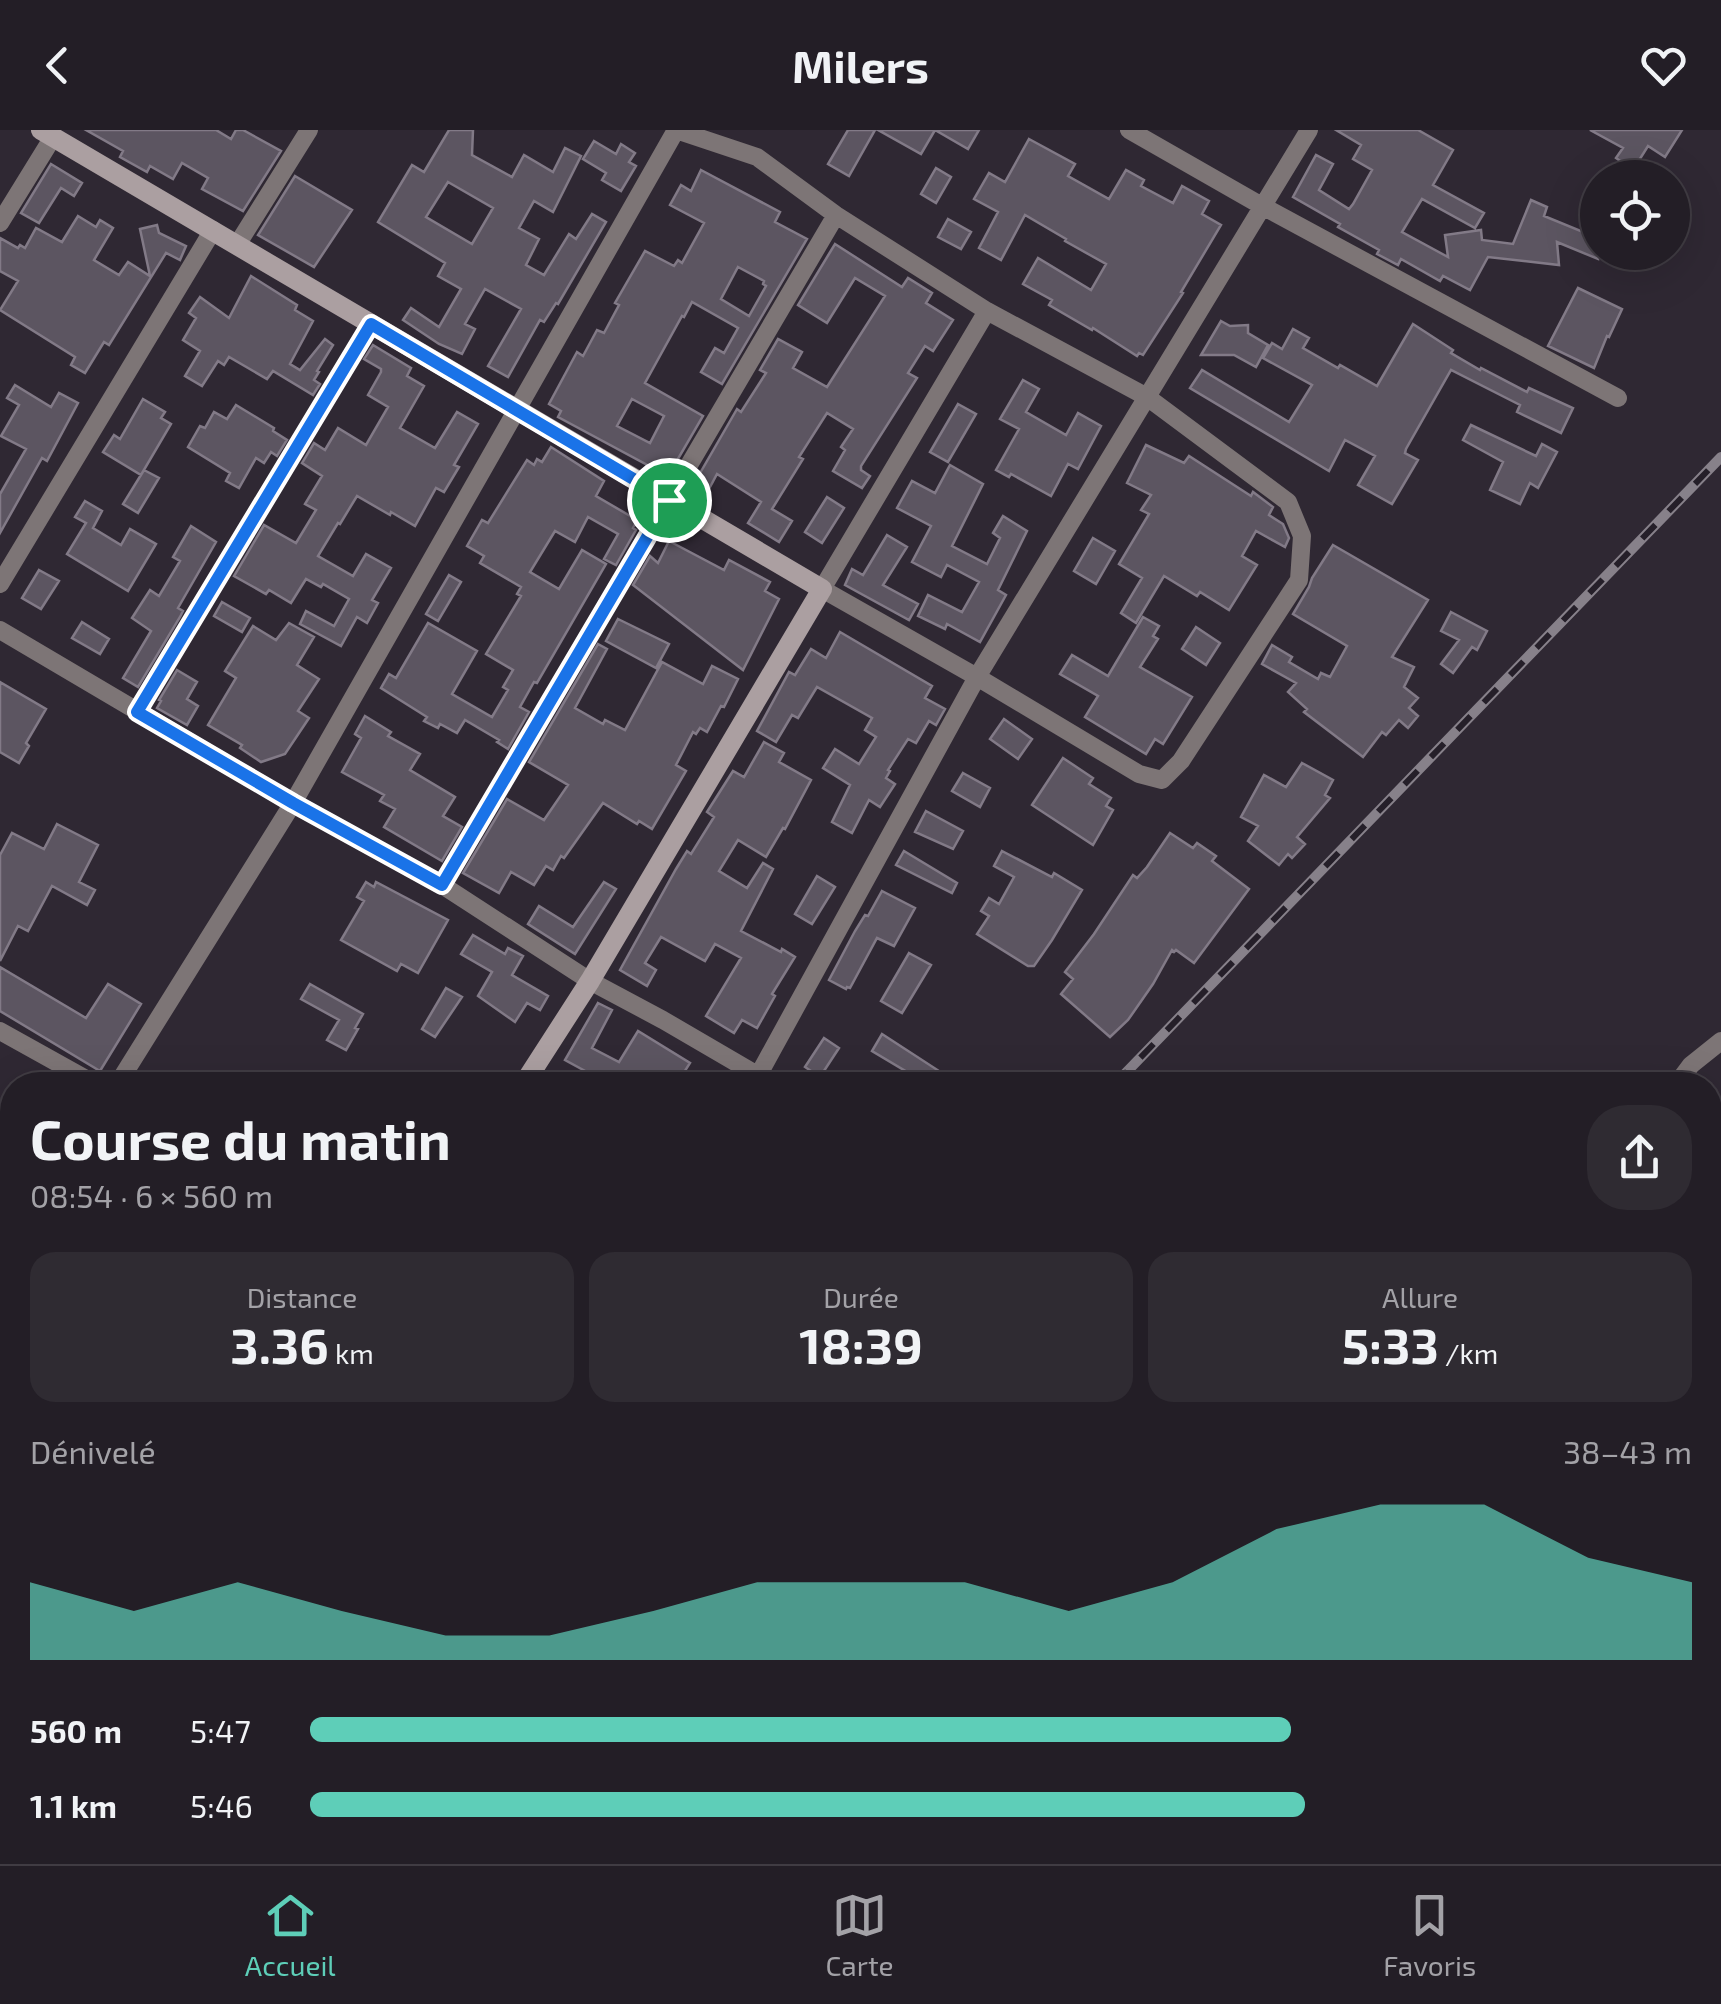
<!DOCTYPE html>
<html lang="fr">
<meta charset="utf-8">
<style>
body{margin:0;font-family:"Exo 2",sans-serif;background:#2f2b32;color:#f1f3f6;height:100vh;display:flex;flex-direction:column;font-size:38px;white-space:nowrap}
*{box-sizing:border-box;margin:0}
p{font-size:32px;color:#a3a2a7}
.icon{flex:none;width:55px;height:55px;fill:none;stroke:currentColor;stroke-width:2;stroke-linecap:round;stroke-linejoin:round}
.map{position:relative;flex:1;overflow:hidden}
.side{position:absolute;left:0px;top:942px;width:1722px;height:792px;display:flex;flex-direction:column;background:#231e26;border-radius:40px 40px 0 0;box-shadow:0 10px 40px #0002,0 0 0 2px #403c43}
.side>*{flex:none}
.controls{position:absolute;left:1580px;top:30px;display:grid;gap:20px}
.controls a{display:grid;place-items:center;width:110px;height:110px;border-radius:50%;background:#231e26;box-shadow:0 10px 40px #0002,0 0 0 2px #403c43;font-size:50px}
.pin{position:absolute;display:grid;place-items:center;width:85px;height:85px;color:#fff;margin:-42px;border:5px solid #fff;border-radius:50%;box-shadow:0 2px 10px #0007}
.round{display:grid;place-items:center;flex:none;width:105px;height:105px;border-radius:40px;background:#2f2b32}
.overview{display:flex;align-items:center;justify-content:space-between;height:170px;padding:0 30px}
h1{font-size:55px;font-weight:700;line-height:75px}
.stats{display:grid;grid-template-columns:repeat(3,1fr);gap:15px;height:170px;padding:10px 30px}
.stats div{display:grid;align-content:center;border-radius:25px;background:#2f2b32;text-align:center}
.stats b{font-size:50px;font-weight:700}
.stats small{font-size:28px;font-weight:400}
.stats p{font-size:28px}
.chart{height:280px;padding:20px 30px}
.chart p{display:flex;justify-content:space-between}
.chart svg{width:100%;height:180px;margin-top:10px;fill:#5eceb8;opacity:.7}
ul{padding:0 30px;list-style:none;font-size:32px}
li{display:grid;grid-template-columns:160px 120px 1fr;align-items:center;height:75px}
li i{height:25px;border-radius:12px;background:#5eceb8}
header{display:flex;justify-content:space-between;align-items:center;height:130px;padding:0 30px;background:#231e26;font-size:45px;font-weight:700}
.tab-bar{display:flex;justify-content:space-around;align-items:center;height:140px;border-top:2px solid #403c43;background:#231e26;font-size:28px;color:#a3a2a7}
.tab-bar a{display:grid;justify-items:center;gap:5px}
.tab-bar .on{color:#5eceb8}
.map>svg:first-child{display:block}
.building{fill:#5c5561;stroke:#827a87;stroke-width:2.5;fill-rule:evenodd}
.lines{fill:none;stroke-linecap:round;stroke-linejoin:round}
.street{stroke:#7d7576;stroke-width:18}
.secondary{stroke:#ab9fa1;stroke-width:20}
.rail-casing{stroke:#87818a;stroke-width:10}
.rail{stroke:#251f29;stroke-width:6;stroke-dasharray:19;stroke-linecap:butt}
.route-casing{stroke:#fff;stroke-width:20}
.route{stroke:#1a73e8;stroke-width:12}
</style>
<header><svg class="icon" aria-label="back" viewBox="0 0 24 24"><path d="M15 5l-7 7 7 7"/></svg>Milers<svg class="icon" aria-label="heart" viewBox="0 0 24 24"><path d="M12 20l-8-8c-3-5 5-10 8-4 3-6 11-1 8 4z"/></svg></header>
<div class="map">
<svg width="1721" height="1734" viewBox="0 0 1721 1734">
<rect width="100%" height="100%" fill="#2f2833"/>
<!-- building -->
<path class="building" d="M86,0H216L231,9L236,0H243L281,21L243,81L202,59L208,48L182,33L173,49L150,36L147,42L120,27L123,21Z
M449,0H473L472,25L512,47L524,25L553,42L565,18L581,26L553,82L534,71L519,98L539,109L526,135L544,145L569,104L576,109L592,84L606,92L558,174L556,173L544,192L540,190L508,247L488,236L521,179L485,159L465,194L475,199L462,224L439,214L403,190L411,178L439,197L461,159L438,146L445,133L378,92L412,35L424,42ZM448,52L493,78L472,114L426,87Z
M848,0H875L849,46L828,34Z
M878,0H979L968,19L935,0L921,24Z
M1336,0H1418L1453,20L1433,55L1484,83L1475,98L1422,69L1402,102L1448,127L1445,105L1481,100L1482,110L1513,114L1531,70L1547,77L1544,86L1598,108V129L1557,112L1559,135L1488,127L1470,160L1443,146L1440,151L1401,129L1398,135L1377,124L1379,120L1338,97L1340,94L1293,67L1316,25L1333,34L1319,60L1349,79L1353,74L1372,40L1353,29L1361,15Z
M1590,0H1682L1665,27L1648,16L1633,40L1616,28L1623,18Z
M1029,9L1075,34L1068,46L1109,69L1126,40L1144,50L1141,56L1173,73L1182,56L1209,71L1202,84L1221,95L1181,162L1183,163L1143,225L1139,223L1137,226L1093,198L1092,200L1049,175L1052,170L1023,154L1038,128L1091,160L1106,134L1065,111L1066,109L1025,85L1001,130L979,118L998,82L974,69L989,43L1005,52Z
M594,11L616,24L621,14L635,23L629,32L636,36L621,61L602,50L606,43L583,29Z
M51,34L82,53L74,66L61,58L39,93L21,83Z
M936,38L951,47L936,73L921,64Z
M701,40L780,82L775,92L807,109L722,254L701,242L715,218L724,223L738,198L692,172L684,187L682,186L645,253L703,286L668,346L558,287L561,281L549,274L577,222L583,226L597,200L604,203L619,175L615,173L645,121L674,136L678,130L682,133L704,93L670,75L681,55L691,61ZM738,137L764,151L763,154L766,156L749,186L721,169ZM632,269L664,286L650,313L617,296Z
M295,46L352,80L314,137L258,105Z
M78,86L96,97L100,90L113,98L94,130L119,145L128,132L150,146L140,99L157,95L159,103L186,116L180,130L166,123L109,215L104,212L85,243L71,235L75,227L0,180L18,151L0,141V108L18,118L20,115L25,118L36,98L62,112Z
M948,89L971,102L961,119L938,107Z
M835,114L902,157L908,148L932,163L926,173L953,190L933,221L925,216L908,243L917,248L861,336V340L870,346L862,358L833,341L845,320L841,317L853,299L827,283L799,327L803,329L772,379L792,391L779,412L748,393L761,372L717,344L702,372L688,364L737,279L741,282L766,243L760,240L778,209L802,222L793,238L827,257L885,166L855,148L827,193L798,175Z
M251,146L297,175L295,180L313,191L290,234L300,240L325,209L333,215L317,241L319,242L314,250L320,254L313,265L273,241L267,249L229,227L224,235L218,231L202,256L185,246L200,221L183,210L196,188L189,183L200,167L229,188Z
M1578,158L1622,179L1609,207L1607,206L1594,238L1548,216Z
M1221,191L1230,196L1248,195V203L1268,215L1256,237L1234,225H1201Z
M1413,194L1453,220L1451,223L1480,240L1481,238L1527,262L1529,258L1573,278L1561,303L1517,282L1520,275L1451,240L1406,319L1405,323L1418,330L1392,374L1358,355L1375,326L1345,310L1329,341L1190,258L1202,240L1289,292L1312,255L1263,228L1272,213L1282,219L1293,199L1309,208L1303,218L1338,238L1340,235L1377,256Z
M373,215L411,238L407,246L424,256L400,298L435,318L457,282L478,294L454,335L459,337L444,362L436,358L415,396L391,382L390,385L357,366L340,394L338,393L318,426L353,446L366,424L391,438L372,470L378,473L367,493L357,487L341,516L300,494L306,481L334,496L349,469L323,454L321,457L306,449L291,473L269,460L266,464L234,446L264,395L296,413L316,380L305,374L322,346L302,333L314,313L325,320L338,298L366,315L388,277L368,265L381,242V239L364,229Z
M1023,250L1039,259L1026,282L1066,305L1078,283L1101,296L1078,339L1068,334L1051,366L1011,344L1009,347L996,340L1019,299L1000,289Z
M15,255L51,277L59,263L78,273L47,331L42,328L0,403V364L26,319L1,306L19,275L7,268Z
M143,269L165,282L161,288L171,294L141,345L103,322L114,305L120,309Z
M958,274L976,284L948,332L930,322Z
M236,275L274,298L273,301L287,310L277,326L271,322L264,333L256,328L239,358L226,351L230,343L188,317L200,296L205,298L214,282L227,289Z
M1471,295L1536,326L1542,314L1557,322L1538,358L1530,353L1520,374L1490,360L1503,332L1463,310Z
M1146,315L1184,333L1189,326L1251,366L1253,362L1273,377L1269,385L1283,394L1289,408L1285,417L1256,401L1242,426L1257,435L1229,480L1200,462L1197,466L1164,446L1136,493L1121,483L1142,448L1119,434L1149,384L1141,380L1151,365L1127,353Z
M551,317L604,351L596,366L637,390L633,398L636,400L616,435L604,429L618,404L588,387L575,412L555,401L530,442L559,459L582,420L606,434L537,553L534,552L520,577L529,582L508,619L497,612L499,610L465,590L457,603L440,594L438,598L424,591L427,587L381,558L389,544L396,548L428,493L477,521L452,564L492,587L508,560L503,557L513,540L486,524L521,466L517,464L521,457L480,433L484,426L467,416L482,390L488,393L527,330L534,335L537,329L542,332Z
M950,335L983,354L952,416L987,434L1000,408L993,403L1003,386L1027,401L998,460L1006,465L980,512L947,494L945,499L918,486L928,465L962,482L979,452L947,435L941,447L912,432L931,396L897,378L912,351L935,363Z
M144,340L159,348L138,383L123,374Z
M827,367L844,378L822,413L805,402Z
M85,371L102,381L93,398L121,415L130,399L156,414L128,461L67,424L86,393L75,387Z
M191,396L216,412L178,478L183,481L180,487L138,557L123,548L151,501L132,488L150,460L159,466L180,431L173,427Z
M887,405L907,417L883,455L918,474L909,490L845,455L852,439L863,445Z
M1093,408L1115,421L1096,454L1074,441Z
M669,411L724,440L729,430L770,452L765,461L779,469L743,540L633,455L650,426L658,433Z
M1333,415L1428,470L1392,527L1414,537L1404,557L1418,568L1409,578L1418,586L1408,598L1399,590L1386,605L1382,602L1363,627L1304,582L1307,579L1288,562L1296,553L1262,534L1272,515L1292,527L1289,532L1318,549L1321,543L1330,547L1347,516L1293,484L1309,457L1312,448Z
M39,440L59,451L41,479L22,468Z
M449,445L461,452L438,491L426,484Z
M222,472L250,488L242,502L214,486Z
M1451,482L1487,501L1477,520L1472,517L1453,543L1441,534L1459,510L1441,501Z
M1143,487L1159,496L1153,506L1158,509L1140,537L1192,567L1163,614L1155,609L1146,624L1085,587L1098,566L1060,544L1072,525L1108,546Z
M618,489L669,514L656,538L606,511Z
M82,492L109,509L100,524L72,508Z
M289,493L314,507L297,535L319,549L298,581L309,588L285,624L261,632L240,618L242,615L208,595L236,548L225,541L253,496L276,510Z
M1196,497L1220,513L1206,535L1182,519Z
M840,502L932,556L925,568L945,579L936,595L929,591L916,613L908,609L888,640L890,641L886,648L895,654L880,677L869,670L852,703L832,692L850,655L823,638L835,619L859,634L876,607L865,600L872,588L817,557L798,588L792,585L776,612L757,601L789,542L795,545L811,519L826,528Z
M598,514L607,519L575,578L603,594L605,590L625,600L662,532L703,554L712,536L738,549L724,577L721,576L707,602L700,598L696,604L693,602L676,635L686,641L652,699L639,691L637,694L603,673L564,728L561,726L553,740L546,736L534,755L511,742L499,763L463,743L507,669L544,690L568,655L529,632Z
M177,540L197,552L187,569L198,576L187,595L157,578L161,571L159,570Z
M0,552L46,579L26,613L29,616L19,633L0,622Z
M365,586L391,602L388,606L420,624L410,640L455,667L443,686L462,697L442,731L384,697L395,679L380,671L384,665L342,642L361,608L355,604Z
M1004,589L1032,609L1018,629L990,609Z
M764,612L784,623L779,632L811,650L785,699L783,698L766,727L738,710L719,741L747,758L763,733L773,739L741,801L781,822L782,819L795,827L772,864L775,866L757,898L742,890L734,903L706,886L741,828L715,814L705,831L661,807L645,833L656,840L647,856L620,840L676,739L687,721L691,724L714,687L707,682L733,641L744,647Z
M1063,628L1093,648L1089,654L1111,668L1106,676L1113,680L1093,715L1032,675Z
M1302,633L1333,650L1325,665L1330,668L1297,707L1305,714L1292,728L1288,724L1279,735L1248,711L1258,696L1241,687L1264,645L1286,657Z
M963,643L990,658L980,677L952,661Z
M926,681L963,701L953,719L915,702Z
M57,694L98,715L79,752L95,760L87,775L52,756L28,801L18,796L0,831V725L12,703L44,719Z
M1170,703L1193,718L1197,713L1216,726L1212,731L1249,759L1194,833L1176,820L1174,822L1172,820L1153,854L1128,890L1110,907L1061,864L1073,849L1065,842L1094,804L1133,745L1137,748L1147,737Z
M904,721L957,753L952,763L896,735Z
M1002,721L1052,747L1054,743L1082,760L1052,810L1034,836H1028L977,804L989,786L981,781L989,768L999,774L1014,747L994,736Z
M817,746L835,757L812,794L795,784Z
M366,752L374,757L376,752L448,790L418,843L401,834L397,841L341,810L364,771L357,767Z
M604,752L616,759L575,824L528,794L539,776L573,797Z
M882,761L915,778L894,816L877,808L850,858L847,857L846,859L829,850L855,801L865,785L868,786Z
M473,805L505,824L508,818L523,826L512,845L548,866L540,880L527,873L515,892L478,866L492,842L461,824Z
M909,823L931,835L902,883L881,871Z
M0,837L86,888L108,854L141,874L100,941L0,881Z
M310,854L363,884L355,898L358,899L346,920L327,910L339,890L301,869Z
M446,858L462,867L435,907L422,899Z
M598,873L612,880L592,918L619,932L638,901L690,933L676,955H611L565,930Z
M882,904L939,941L930,955H905L912,945L872,921Z
M824,908L839,918L820,947L805,937Z"/>
<g class="lines">
<!-- street -->
<path class="street" d="M676,0L757,27L836,85L987,181L1147,267L1288,372L1302,406L1299,450L1181,631L1162,650L1139,644L977,547L822,459L987,181
M1129,0L1262,76L1618,268
M0,93L53,7
M237,115L309,0
M0,454L213,100
M0,500L293,673L442,755L590,851L663,890L759,946
M137,582L371,194
M442,755L836,85
M0,901L97,955
M117,955L293,673L676,0
M753,955L977,547L1309,0
M1676,955L1691,935L1721,911
M0,1153L12,1132
M0,1319L12,1327
M0,1726L14,1734
M269,1734L276,1722
M1076,1734L1084,1722"/>
<!-- secondary -->
<path class="secondary" d="M41,0L822,459L590,851L523,955
M67,1734L73,1722"/>
<!-- rail casing -->
<g class="rail-casing">
<path id="rail" d="M1114,955L1721,327
M396,1734L404,1722"/>
</g>
<!-- rail -->
<use href="#rail" class="rail"/>
</g>
<g class="lines">
<!-- route casing -->
<g class="route-casing">
<path id="route" d="M371,194L669,370L442,755L293,673L137,582Z"/>
</g>
<!-- route -->
<use href="#route" class="route"/>
</g>
</svg>
<div class="controls">
<a><svg class="icon" aria-label="locate" viewBox="0 0 24 24"><circle cx="12" cy="12" r="6"/><path d="M12 2v4M12 18v4M2 12h4M18 12h4"/></svg></a>
</div>
<div class="pin" style="left:669px;top:370px;background:#1e9e55"><svg class="icon" aria-label="arrive" viewBox="0 0 24 24"><path d="M6 21V4h12l-3 4 3 4H6"/></svg></div>
<section class="side">
<div class="overview"><div><h1>Course du matin</h1><p>08:54 · 6 × 560 m</p></div><a class="round"><svg class="icon" aria-label="share" viewBox="0 0 24 24"><path d="M12 15V3M7 8l5-5 5 5M5 13v7h14v-7"/></svg></a></div>
<div class="stats">
<div><p>Distance</p><b>3.36<small> km</small></b></div>
<div><p>Durée</p><b>18:39</b></div>
<div><p>Allure</p><b>5:33<small> /km</small></b></div>
</div>
<div class="chart"><p><span>Dénivelé</span>38–43 m</p>
<svg viewBox="0 0 160 44" preserveAspectRatio="none"><path d="M0 44V25L10 32L20 25L30 32L40 38L50 38L60 32L70 25L80 25L90 25L100 32L110 25L120 12L130 6L140 6L150 19L160 25V44z"/></svg>
</div>
<ul>
<li><b>560 m</b>5:47<i style="width:71%"></i></li>
<li><b>1.1 km</b>5:46<i style="width:72%"></i></li>
</ul>
</section>
</div>
<nav class="tab-bar">
<a class="on"><svg class="icon" aria-label="home" viewBox="0 0 24 24"><path d="M3 11l9-7 9 7M6 9v11h12V9"/></svg>Accueil</a>
<a><svg class="icon" aria-label="map" viewBox="0 0 24 24"><path d="M3 6l6-2 6 2 6-2v14l-6 2-6-2-6 2zM9 4v14M15 6v14"/></svg>Carte</a>
<a><svg class="icon" aria-label="saved" viewBox="0 0 24 24"><path d="M7 4h10v16l-5-4-5 4z"/></svg>Favoris</a>
</nav>
